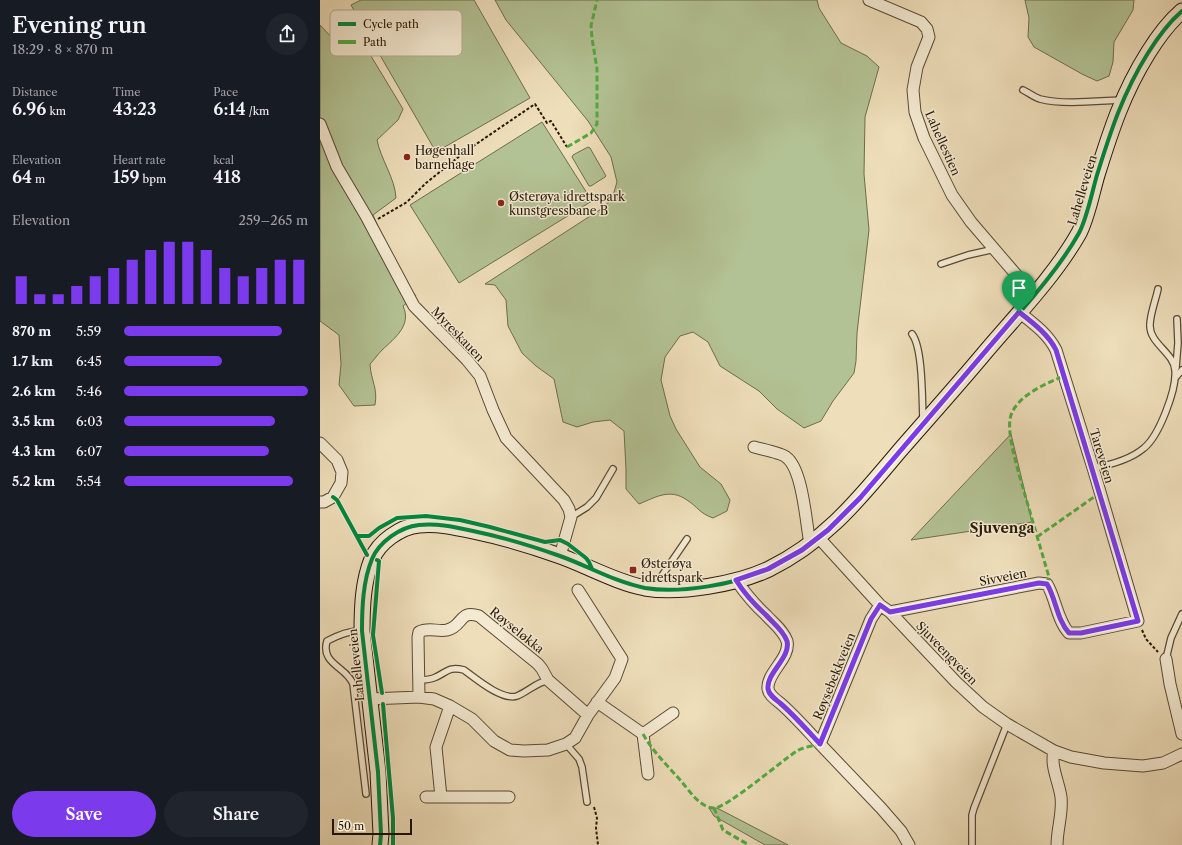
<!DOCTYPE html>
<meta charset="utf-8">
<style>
body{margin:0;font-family:"Libre Caslon Text",serif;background:#20242c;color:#f1f3f6;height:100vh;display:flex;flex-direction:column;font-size:15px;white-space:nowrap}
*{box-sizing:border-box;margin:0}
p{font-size:13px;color:#9ea1a6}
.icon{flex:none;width:22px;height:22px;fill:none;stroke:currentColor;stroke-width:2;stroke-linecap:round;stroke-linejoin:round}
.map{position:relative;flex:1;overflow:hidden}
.sheet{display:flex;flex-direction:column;background:#171b24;width:320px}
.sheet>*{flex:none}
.scale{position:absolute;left:12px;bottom:10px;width:80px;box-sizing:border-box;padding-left:4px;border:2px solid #271806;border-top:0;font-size:11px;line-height:14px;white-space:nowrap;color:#271806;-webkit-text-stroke:3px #f4ead2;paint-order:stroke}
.pin{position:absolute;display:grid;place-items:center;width:34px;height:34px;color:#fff;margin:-41px -17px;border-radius:50% 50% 50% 0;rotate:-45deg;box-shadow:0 0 4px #0007}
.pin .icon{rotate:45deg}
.round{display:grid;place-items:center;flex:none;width:42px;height:42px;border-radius:21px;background:#20242c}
.overview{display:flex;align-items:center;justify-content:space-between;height:68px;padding:0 12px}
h1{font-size:22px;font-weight:600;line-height:30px}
.figures{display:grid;grid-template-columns:repeat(3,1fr);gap:6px;height:68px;padding:4px 12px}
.figures div{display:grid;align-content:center}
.figures b{font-size:17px;font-weight:600}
.figures small{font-size:11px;font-weight:400}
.figures p{font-size:11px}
.chart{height:112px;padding:8px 12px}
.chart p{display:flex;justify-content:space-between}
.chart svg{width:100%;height:72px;margin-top:4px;stroke:#7c3aed;stroke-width:6}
.button{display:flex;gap:8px;margin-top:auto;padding:8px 12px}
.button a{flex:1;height:46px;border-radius:24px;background:#7c3aed;color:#fff;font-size:16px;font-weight:600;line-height:46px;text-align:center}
.button a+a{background:#20242c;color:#f1f3f6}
ul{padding:0 12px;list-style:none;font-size:13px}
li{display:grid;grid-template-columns:64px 48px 1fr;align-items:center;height:30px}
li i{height:10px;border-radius:5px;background:#7c3aed}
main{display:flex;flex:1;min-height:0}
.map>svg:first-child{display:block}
.green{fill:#b3c294;stroke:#6d6d4d}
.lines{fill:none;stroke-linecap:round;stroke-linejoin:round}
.lane-casing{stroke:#594a33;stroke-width:8}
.street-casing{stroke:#594a33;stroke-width:13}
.secondary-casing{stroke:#271806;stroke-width:17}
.path{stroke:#271806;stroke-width:2;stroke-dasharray:3 2;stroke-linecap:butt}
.lane{stroke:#f4ead2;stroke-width:5.5}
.street{stroke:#f4ead2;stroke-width:11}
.secondary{stroke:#f4ead2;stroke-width:15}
.quiet{stroke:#53a940;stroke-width:3;stroke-dasharray:6 3;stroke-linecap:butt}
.cycleway-casing{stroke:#f4ead2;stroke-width:6}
.cycleway{stroke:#00873e;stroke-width:4}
.route-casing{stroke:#fff;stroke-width:8}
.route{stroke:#7c3aed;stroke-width:5}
.poi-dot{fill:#8f2418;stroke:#f4ead2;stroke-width:1.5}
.labels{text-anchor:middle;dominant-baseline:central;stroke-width:3;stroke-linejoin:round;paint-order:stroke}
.street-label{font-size:12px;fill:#271806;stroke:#f4ead2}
.poi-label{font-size:12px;fill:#271806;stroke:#f4ead2;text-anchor:start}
.quarter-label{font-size:14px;font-weight:bold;fill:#271806;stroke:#f4ead2}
.key{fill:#f4ead2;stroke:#b6ab95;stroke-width:1}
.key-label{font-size:11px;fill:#271806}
</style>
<main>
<section class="sheet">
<div class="overview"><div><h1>Evening run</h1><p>18:29 · 8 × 870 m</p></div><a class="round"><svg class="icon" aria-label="share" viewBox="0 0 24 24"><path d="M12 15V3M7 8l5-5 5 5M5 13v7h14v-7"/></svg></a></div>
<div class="figures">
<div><p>Distance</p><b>6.96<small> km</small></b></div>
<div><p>Time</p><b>43:23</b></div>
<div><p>Pace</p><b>6:14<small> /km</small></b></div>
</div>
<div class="figures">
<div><p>Elevation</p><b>64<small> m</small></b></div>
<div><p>Heart rate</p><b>159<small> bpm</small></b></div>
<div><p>kcal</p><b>418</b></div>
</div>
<div class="chart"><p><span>Elevation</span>259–265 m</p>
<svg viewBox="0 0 160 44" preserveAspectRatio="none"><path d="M5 44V27M15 44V38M25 44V38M35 44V33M45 44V27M55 44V22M65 44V17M75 44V11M85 44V6M95 44V6M105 44V11M115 44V22M125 44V27M135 44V22M145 44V17M155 44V17"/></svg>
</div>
<ul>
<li><b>870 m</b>5:59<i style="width:86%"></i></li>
<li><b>1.7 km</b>6:45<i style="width:53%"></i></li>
<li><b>2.6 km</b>5:46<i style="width:100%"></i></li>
<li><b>3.5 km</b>6:03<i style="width:82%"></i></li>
<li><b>4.3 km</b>6:07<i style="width:79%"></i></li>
<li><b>5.2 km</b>5:54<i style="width:92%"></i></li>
</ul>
<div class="button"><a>Save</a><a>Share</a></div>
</section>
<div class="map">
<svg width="862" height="845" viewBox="0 0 862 845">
<rect width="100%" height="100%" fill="#eedeba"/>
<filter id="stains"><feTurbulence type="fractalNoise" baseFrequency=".005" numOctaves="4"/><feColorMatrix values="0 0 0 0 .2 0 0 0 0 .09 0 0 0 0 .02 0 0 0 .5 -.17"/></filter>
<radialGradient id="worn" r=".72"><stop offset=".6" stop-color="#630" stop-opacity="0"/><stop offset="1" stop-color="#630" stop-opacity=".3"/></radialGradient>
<!-- green -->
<path class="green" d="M41,0H154L210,98L116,152L31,5Z
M175,0H497L499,8L521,43L547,56L559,67L545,117L544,174L549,230L537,333L536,361L534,373L513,401L501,421L484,428L457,409L439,391L400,366L388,342L373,332L360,336L345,357L341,380L350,416L356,429L380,467L401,484L410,500L407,511L393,518C379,513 378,507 367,500C350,488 336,497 319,504L306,489V469L304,431L290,420L273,422L257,427L243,422L234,379L216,366L202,353L188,326L186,300L175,285L165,284L281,209L292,199L297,182L291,157L268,121L186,20Z
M705,0H814L813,10L794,42L793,62L789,76L777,81L762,74L714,47L708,37L709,18Z
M0,25L14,40L34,28L83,109L78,120L57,140C61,160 75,178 76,198L53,215L80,276L96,296L83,306C92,325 75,338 62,350C58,354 54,360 50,364C51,381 58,388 55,405L34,406L19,385L21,364L19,335L0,321Z
M222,122L272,201L139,283L90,205Z
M268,147L270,148L286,176L285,177L271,186H269L252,157L253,155Z
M691,434L712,522L591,540Z
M389,808H397L468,845H445L394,816Z"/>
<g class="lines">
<!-- lane casing -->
<g class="lane-casing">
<path id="lane" d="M703,90C709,93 714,97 720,99C742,105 778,101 802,100
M621,264L648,255L675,249
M592,334C603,348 602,400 603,419
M856,368L858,343L857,319
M855,378L862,370
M773,468C790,465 810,460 824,448C839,436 857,389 855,370C854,353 829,343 830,325C830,314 836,299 838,289
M251,517L267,507L276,498L293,469
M336,589L343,574L367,539
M41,631C29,630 18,635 7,641C0,664 27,667 33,684L46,794
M846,659L851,638L862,614
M99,680C104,680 110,680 116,677C127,672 129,666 144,670C155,678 182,701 197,696C207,692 216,683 228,680
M246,744L259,759L262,767L267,802
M652,845V815L654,808L687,724"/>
</g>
<!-- street casing -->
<g class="street-casing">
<path id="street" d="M549,0L601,22L607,29L609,37L597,67L593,90L595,112L604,138L632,195L651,222L705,285L715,294
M0,124L17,167L46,216L94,306L147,360L160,376L173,410L186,438L244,500L249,509L251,517L240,556
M0,443L17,460L22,472L21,483L13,497L4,502H0
M434,447C441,449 462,453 466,457C483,469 486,524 490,544
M499,538L560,605L570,612L636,682L663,707L687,724L734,751L751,757L784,763L823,766L843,763L862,754
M416,580C425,593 435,605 446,615C454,624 463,630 467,641C471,658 446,673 448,689C449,695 455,699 460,703C474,715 487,730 500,744
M560,605L551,619L500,744L561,808L581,831L589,845
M570,612L719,583L727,584C736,599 737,620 749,633H761L818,621L773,468L736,350C728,334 713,323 699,312
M846,659L850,684L862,734
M99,697L98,637L99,632C108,627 118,632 127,630C143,627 139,609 159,616L218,664L222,669L228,680L268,715
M50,699L99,697L114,699L130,706L152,719L174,741L190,750L204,751L228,750L246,744L255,738L268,715L295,678L302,659L258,590
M277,702L323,734L328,774
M323,734L353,713
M734,751C730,766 739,782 741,797C743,813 737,829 737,845
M106,797H189
M121,797L116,747L130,706"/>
</g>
<!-- secondary casing -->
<g class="secondary-casing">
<path id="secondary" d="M60,845L61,834L58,772L42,631C42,607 43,581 52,559C59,542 80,527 99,525C117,523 135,527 153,531C182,537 212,546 240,556C268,566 295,582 325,588C360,594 417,584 449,569C508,540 541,496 582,448C609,417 636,387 662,356C693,319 735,276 759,233C767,218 772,192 777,175C791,130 803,93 828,53C838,37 848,23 862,11"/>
</g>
<!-- path -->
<path class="path" d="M58,219L87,202L106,183L146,151L215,104L227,123L231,121L247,147
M822,630L826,639L838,652
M274,807L277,818L276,828L278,845"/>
<!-- lane -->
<use href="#lane" class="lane"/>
<!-- street -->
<use href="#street" class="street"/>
<!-- secondary -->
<use href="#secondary" class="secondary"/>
<!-- quiet -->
<path class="quiet" d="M247,147L271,133L277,124V69L272,38L271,26L277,0
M717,537L774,497L781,495
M727,584L729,577C721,550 713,522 705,495C700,476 685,433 691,415C698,395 727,383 744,376
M323,734C333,752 348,766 361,781C369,790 380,808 394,808C407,808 461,761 477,751C483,747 493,746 500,744
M394,808L403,830L429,845"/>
<!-- cycleway casing -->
<g class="cycleway-casing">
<path id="cycleway" d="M13,497L17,500L47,555
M37,536H49L59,528L77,518L106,516L140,520L170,527L225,542L240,540L248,544L266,558L269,562L272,569
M57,560L59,561L53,635L62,693
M63,704L73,818V845
M60,845L61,834L58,772L42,631C42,607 43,581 52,559C59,542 80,527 99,525C117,523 135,527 153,531C182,537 212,546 240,556C268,566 295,582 325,588C360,594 417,584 449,569C508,540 541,496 582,448C609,417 636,387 662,356C693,319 735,276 759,233C767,218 772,192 777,175C791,130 803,93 828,53C838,37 848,23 862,11"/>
</g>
<!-- cycleway -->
<use href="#cycleway" class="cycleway"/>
</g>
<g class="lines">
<!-- route casing -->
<g class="route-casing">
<path id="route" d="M699,312C713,323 728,334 736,350L818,621L761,633H749C737,620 736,599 727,584L719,583L570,612L560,605L551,619L500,744C487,730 474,715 460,703C455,699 449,695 448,689C446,673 471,658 467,641C463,630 454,624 446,615C435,605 424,593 416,580L448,569L482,550L508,530L540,498Z"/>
</g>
<!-- route -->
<use href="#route" class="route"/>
</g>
<!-- markers -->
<g class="poi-dot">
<circle cx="87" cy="157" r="4"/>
<circle cx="181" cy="203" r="4"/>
<rect x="309" y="566" width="8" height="8" rx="2"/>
</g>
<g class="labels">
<!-- street labels -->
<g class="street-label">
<text transform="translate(623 143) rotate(66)">Lahellestien</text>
<text transform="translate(762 190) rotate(-73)">Lahelleveien</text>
<text transform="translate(138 334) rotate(46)">Myreskauen</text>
<text transform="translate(782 456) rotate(73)">Tareveien</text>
<text transform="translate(683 577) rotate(-11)">Sivveien</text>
<text transform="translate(197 630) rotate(39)">Røyseløkka</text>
<text transform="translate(627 653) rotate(46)">Sjuveengveien</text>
<text transform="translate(36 665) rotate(-96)">Lahelleveien</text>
<text transform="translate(514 676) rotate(-68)">Røysebekkveien</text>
</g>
<!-- poi labels -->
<g class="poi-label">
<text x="95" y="150">Høgenhall<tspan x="95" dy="14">barnehage</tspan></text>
<text x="189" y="196">Østerøya idrettspark<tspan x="189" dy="14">kunstgressbane B</tspan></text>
<text x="321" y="563">Østerøya<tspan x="321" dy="14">idrettspark</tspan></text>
</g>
<!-- quarter labels -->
<g class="quarter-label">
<text x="682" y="528">Sjuvenga</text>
</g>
</g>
<!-- legend -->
<rect x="10" y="10" width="132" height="46" rx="6" class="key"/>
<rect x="18" y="22" width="18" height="4" fill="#00873e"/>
<rect x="18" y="40" width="18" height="4" fill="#53a940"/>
<g class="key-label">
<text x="43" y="28">Cycle path</text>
<text x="43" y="46">Path</text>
</g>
<rect width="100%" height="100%" filter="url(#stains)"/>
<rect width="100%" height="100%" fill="url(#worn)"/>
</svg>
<div class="scale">50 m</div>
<div class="pin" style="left:699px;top:312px;background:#1e9e55"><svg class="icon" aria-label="arrive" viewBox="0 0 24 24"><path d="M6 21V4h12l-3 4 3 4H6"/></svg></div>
</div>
</main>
